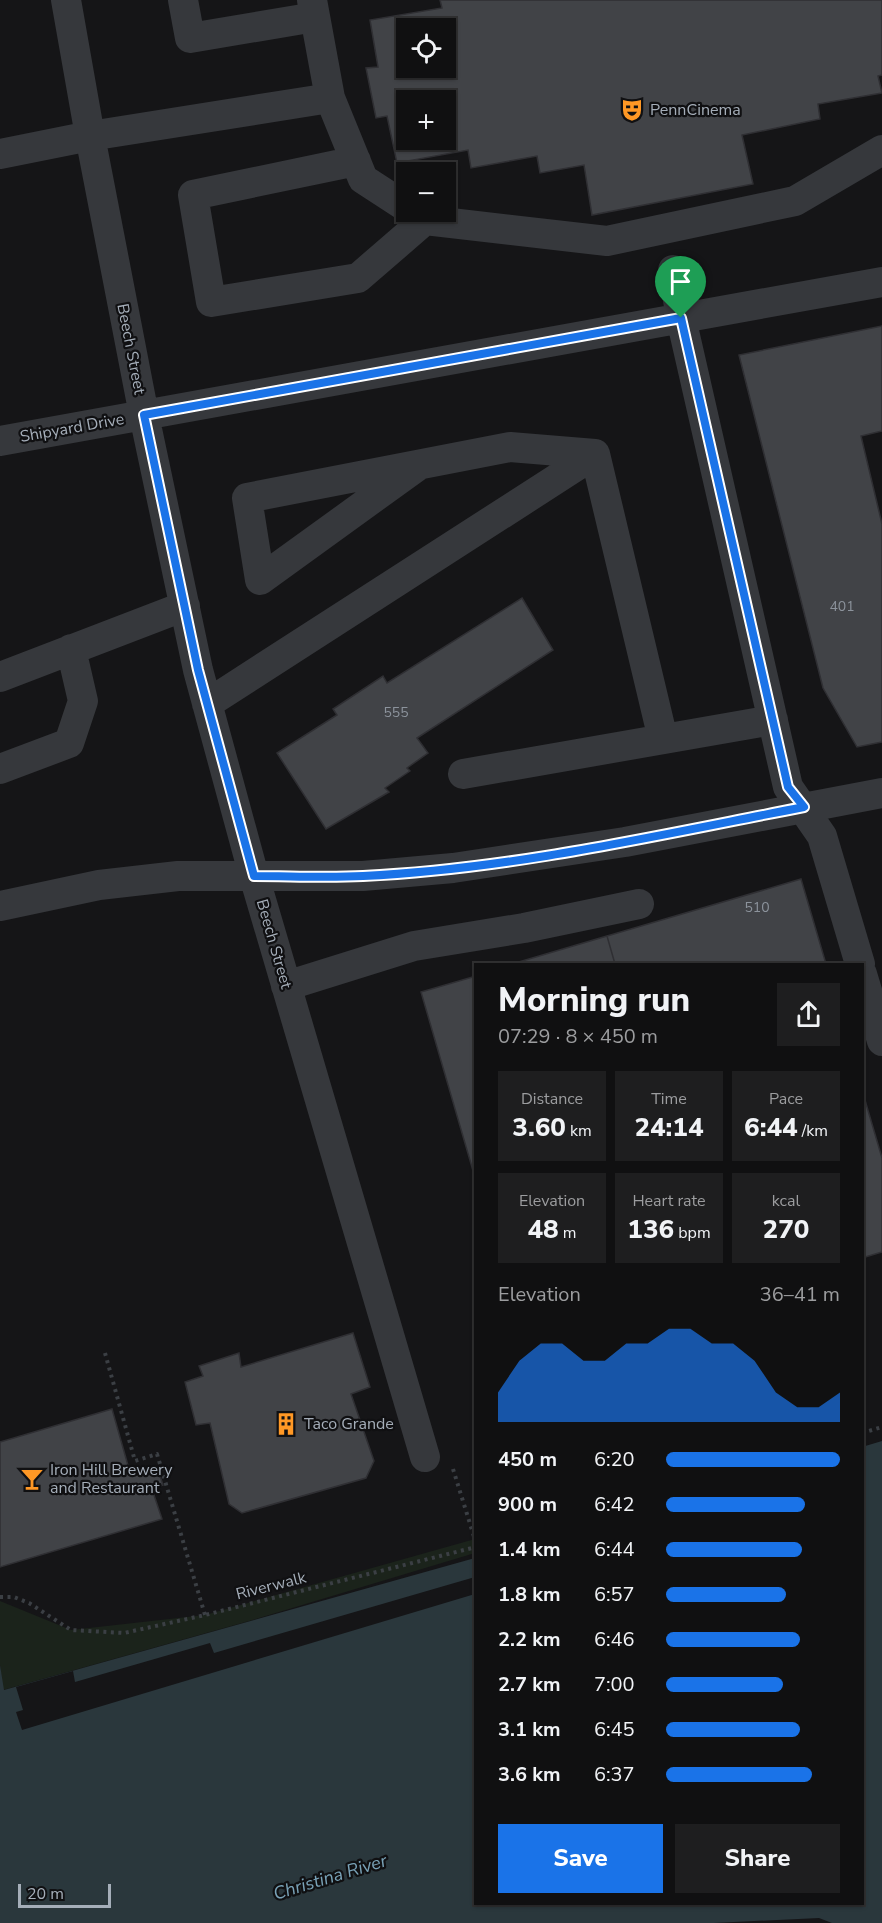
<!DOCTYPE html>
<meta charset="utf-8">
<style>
body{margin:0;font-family:"Nunito Sans",sans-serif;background:#1e1e1f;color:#f1f3f6;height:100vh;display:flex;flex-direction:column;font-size:22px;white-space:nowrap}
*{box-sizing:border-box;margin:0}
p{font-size:20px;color:#9c9d9f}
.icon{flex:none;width:33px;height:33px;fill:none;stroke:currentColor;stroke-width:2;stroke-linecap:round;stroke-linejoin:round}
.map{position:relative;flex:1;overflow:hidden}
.panel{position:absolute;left:474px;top:963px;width:390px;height:942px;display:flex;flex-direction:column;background:#101011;border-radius:0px;box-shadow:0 2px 4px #0004,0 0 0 2px #303031}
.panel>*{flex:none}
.buttons{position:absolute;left:396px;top:18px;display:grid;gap:12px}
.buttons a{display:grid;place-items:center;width:60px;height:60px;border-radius:0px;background:#101011;box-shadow:0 2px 4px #0004,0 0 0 2px #303031;font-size:30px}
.scale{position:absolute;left:18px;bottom:15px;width:93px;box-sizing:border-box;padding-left:6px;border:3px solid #a5aeb9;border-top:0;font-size:16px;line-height:21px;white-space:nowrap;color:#a5aeb9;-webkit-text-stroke:4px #101012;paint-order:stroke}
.pin{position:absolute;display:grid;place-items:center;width:51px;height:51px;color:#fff;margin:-62px -26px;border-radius:50% 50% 50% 0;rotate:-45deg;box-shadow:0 0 6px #0007}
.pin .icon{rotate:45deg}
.round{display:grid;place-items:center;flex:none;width:63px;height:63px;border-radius:0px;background:#1e1e1f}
.headline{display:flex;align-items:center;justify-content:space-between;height:102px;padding:0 24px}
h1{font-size:33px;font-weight:800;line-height:45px}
.figures{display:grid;grid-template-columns:repeat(3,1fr);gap:9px;height:102px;padding:6px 24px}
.figures div{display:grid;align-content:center;border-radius:0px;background:#1e1e1f;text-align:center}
.figures b{font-size:26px;font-weight:800}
.figures small{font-size:16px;font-weight:400}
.figures p{font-size:16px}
.chart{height:168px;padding:12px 24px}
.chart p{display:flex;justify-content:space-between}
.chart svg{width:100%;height:108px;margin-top:6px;fill:#1a73e8;opacity:.7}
.button{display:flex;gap:12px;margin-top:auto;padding:12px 24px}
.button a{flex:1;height:69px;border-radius:0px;background:#1a73e8;color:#fff;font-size:24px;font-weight:800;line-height:69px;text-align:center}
.button a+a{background:#1e1e1f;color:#f1f3f6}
ul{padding:0 24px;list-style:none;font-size:20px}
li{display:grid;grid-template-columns:96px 72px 1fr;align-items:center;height:45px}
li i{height:15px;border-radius:8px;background:#1a73e8}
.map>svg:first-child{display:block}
.green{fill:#1b231b}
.water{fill:#2a373c}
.pier{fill:#151517}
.building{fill:#414347;stroke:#2f2f33;stroke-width:1.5;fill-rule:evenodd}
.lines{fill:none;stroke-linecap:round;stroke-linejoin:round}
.path{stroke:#3b3f44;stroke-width:4;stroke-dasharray:3 4.5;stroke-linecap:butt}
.minor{stroke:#36383c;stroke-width:30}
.route-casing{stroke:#fff;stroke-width:12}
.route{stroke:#1a73e8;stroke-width:8}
.labels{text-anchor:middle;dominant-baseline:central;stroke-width:4.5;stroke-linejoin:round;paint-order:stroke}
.number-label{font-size:14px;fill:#8c939c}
.poi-label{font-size:16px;fill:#a5aeb9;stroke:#101012;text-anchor:start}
.street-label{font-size:16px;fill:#a5aeb9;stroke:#101012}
.water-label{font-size:18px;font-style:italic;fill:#79a2b7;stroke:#101012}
</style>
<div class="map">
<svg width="882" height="1923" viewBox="0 0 882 1923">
<rect width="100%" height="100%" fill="#151517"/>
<!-- green -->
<path class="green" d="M475,1539V1553L249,1621L3,1690L0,1665V1601L71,1630L205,1615Z"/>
<!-- water -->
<path class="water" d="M882,1441V1923H832L819,1918L714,1923H0V1665L4,1690L475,1558L476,1904H862V1447Z"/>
<!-- pier -->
<path class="pier" d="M475,1577V1594L22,1730L16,1712L23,1710L16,1687L73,1671L75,1682L210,1643L214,1653Z"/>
<!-- building -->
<path class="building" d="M440,0H882V75L878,76L882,93L818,104L820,119L742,135L753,184L592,215L584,165L540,173L537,156L471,168L468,150L397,163L387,116L376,118L366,68L378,67L370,20L442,8ZM406,28H446V68H406ZM406,100H446V140H406Z
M882,326V431L861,436L882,524V742L857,747L823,688L739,355Z
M522,598L553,650L417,738L428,753L407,768L410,771L385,788L389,792L326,829L277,753L337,715L333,709L383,676L387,683Z
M801,879L826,964H615L607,936Z
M607,936L615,964H512Z
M476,976V1181L421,992Z
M862,1090L882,1158V1252L862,1258Z
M353,1333L370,1387L351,1394L374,1461L366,1478L242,1513L229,1504L210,1423L196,1425L185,1382L203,1376L199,1366L239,1353L241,1367Z
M112,1409L131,1476L158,1470L163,1485L152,1489L162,1519L0,1567V1442Z"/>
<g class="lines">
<!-- path -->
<path class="path" d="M105,1353L135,1461L157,1454L205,1615
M862,1433L882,1427
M453,1469L476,1543
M0,1597H14L29,1603L71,1630L124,1633L205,1615L476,1547"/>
<!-- minor -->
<path class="minor" d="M66,0L90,136L144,415L198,670L254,876L425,1457
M183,0L190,38L315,17
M330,98L363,179L406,207
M0,154L90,136L330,98L312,0
M356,161L193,195L211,302L358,278L425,220
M413,212L425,220L607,241L795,201L882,150
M673,270L681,318L788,787L822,836L860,964
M0,441L882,282
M419,465L260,580L247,498L510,447L595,454L663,739
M0,677L185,606
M207,704L595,454
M0,769L69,743L83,701L71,649
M463,774L773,720
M0,906L99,885L178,876H363L453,868L625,842L882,793
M862,974L882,1041
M286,986L414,946L524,928L639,904"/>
</g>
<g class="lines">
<!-- route casing -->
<g class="route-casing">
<path id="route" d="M681,318L788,787L804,807C659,835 512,869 363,876C327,878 290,876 254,876L198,670L144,415Z"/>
</g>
<!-- route -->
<use href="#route" class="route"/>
</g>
<!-- icons -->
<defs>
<g id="theatre-bare" transform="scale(1.8)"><path d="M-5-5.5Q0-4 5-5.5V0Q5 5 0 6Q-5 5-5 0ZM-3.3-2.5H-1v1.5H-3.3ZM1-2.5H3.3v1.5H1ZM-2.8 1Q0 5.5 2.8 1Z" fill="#ff9825" stroke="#101012" stroke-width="2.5" paint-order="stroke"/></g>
<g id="building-bare" transform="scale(1.8)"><path d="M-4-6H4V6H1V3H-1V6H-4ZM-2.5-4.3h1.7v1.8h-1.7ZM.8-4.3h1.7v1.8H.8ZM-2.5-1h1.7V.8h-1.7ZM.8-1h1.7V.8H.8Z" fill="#ff9825" stroke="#101012" stroke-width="2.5" paint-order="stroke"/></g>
<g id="bar-bare" transform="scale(1.8)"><path d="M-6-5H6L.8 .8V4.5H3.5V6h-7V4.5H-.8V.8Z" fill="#ff9825" stroke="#101012" stroke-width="2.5" paint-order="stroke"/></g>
</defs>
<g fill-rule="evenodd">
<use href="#theatre-bare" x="632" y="110"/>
<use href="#building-bare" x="286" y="1424"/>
<use href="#bar-bare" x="32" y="1479"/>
</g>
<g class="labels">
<!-- number labels -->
<g class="number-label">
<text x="842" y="606">401</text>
<text x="396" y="712">555</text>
<text x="757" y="907">510</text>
</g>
<!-- poi labels -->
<g class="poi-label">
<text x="650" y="110">PennCinema</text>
<text x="304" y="1424">Taco Grande</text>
<text x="50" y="1470">Iron Hill Brewery<tspan x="50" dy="18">and Restaurant</tspan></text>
</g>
<!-- street labels -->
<g class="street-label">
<text transform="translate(131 349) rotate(79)">Beech Street</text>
<text transform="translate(72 428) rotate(-10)">Shipyard Drive</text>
<text transform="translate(274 944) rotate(74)">Beech Street</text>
<text transform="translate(271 1586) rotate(-14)">Riverwalk</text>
</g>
<!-- water labels -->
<g class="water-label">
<text transform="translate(330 1877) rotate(-17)">Christina River</text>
</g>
</g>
</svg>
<div class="buttons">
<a><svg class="icon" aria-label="locate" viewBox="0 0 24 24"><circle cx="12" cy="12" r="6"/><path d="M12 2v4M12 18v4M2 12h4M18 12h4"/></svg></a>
<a>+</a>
<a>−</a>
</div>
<div class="scale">20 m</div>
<div class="pin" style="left:681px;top:318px;background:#1e9e55"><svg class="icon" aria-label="arrive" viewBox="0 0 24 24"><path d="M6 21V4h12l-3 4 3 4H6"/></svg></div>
<section class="panel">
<div class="headline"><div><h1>Morning run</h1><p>07:29 · 8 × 450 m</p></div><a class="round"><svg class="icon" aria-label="share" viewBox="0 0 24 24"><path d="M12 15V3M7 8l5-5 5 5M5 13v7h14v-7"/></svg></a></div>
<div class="figures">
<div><p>Distance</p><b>3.60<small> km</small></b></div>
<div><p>Time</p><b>24:14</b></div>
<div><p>Pace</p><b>6:44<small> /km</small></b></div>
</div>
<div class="figures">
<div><p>Elevation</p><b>48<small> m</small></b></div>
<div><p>Heart rate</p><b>136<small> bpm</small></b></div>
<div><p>kcal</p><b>270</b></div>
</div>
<div class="chart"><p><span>Elevation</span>36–41 m</p>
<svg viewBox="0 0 160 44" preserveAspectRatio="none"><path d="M0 44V32L10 19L20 12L30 12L40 19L50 19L60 12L70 12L80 6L90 6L100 12L110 12L120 19L130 32L140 38L150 38L160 32V44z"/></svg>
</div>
<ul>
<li><b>450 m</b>6:20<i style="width:100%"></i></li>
<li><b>900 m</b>6:42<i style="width:80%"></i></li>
<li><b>1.4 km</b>6:44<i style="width:78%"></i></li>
<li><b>1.8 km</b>6:57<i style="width:69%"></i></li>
<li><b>2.2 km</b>6:46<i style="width:77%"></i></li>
<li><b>2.7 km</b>7:00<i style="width:67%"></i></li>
<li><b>3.1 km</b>6:45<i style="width:77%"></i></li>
<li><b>3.6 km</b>6:37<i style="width:84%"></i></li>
</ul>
<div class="button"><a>Save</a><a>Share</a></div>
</section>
</div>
